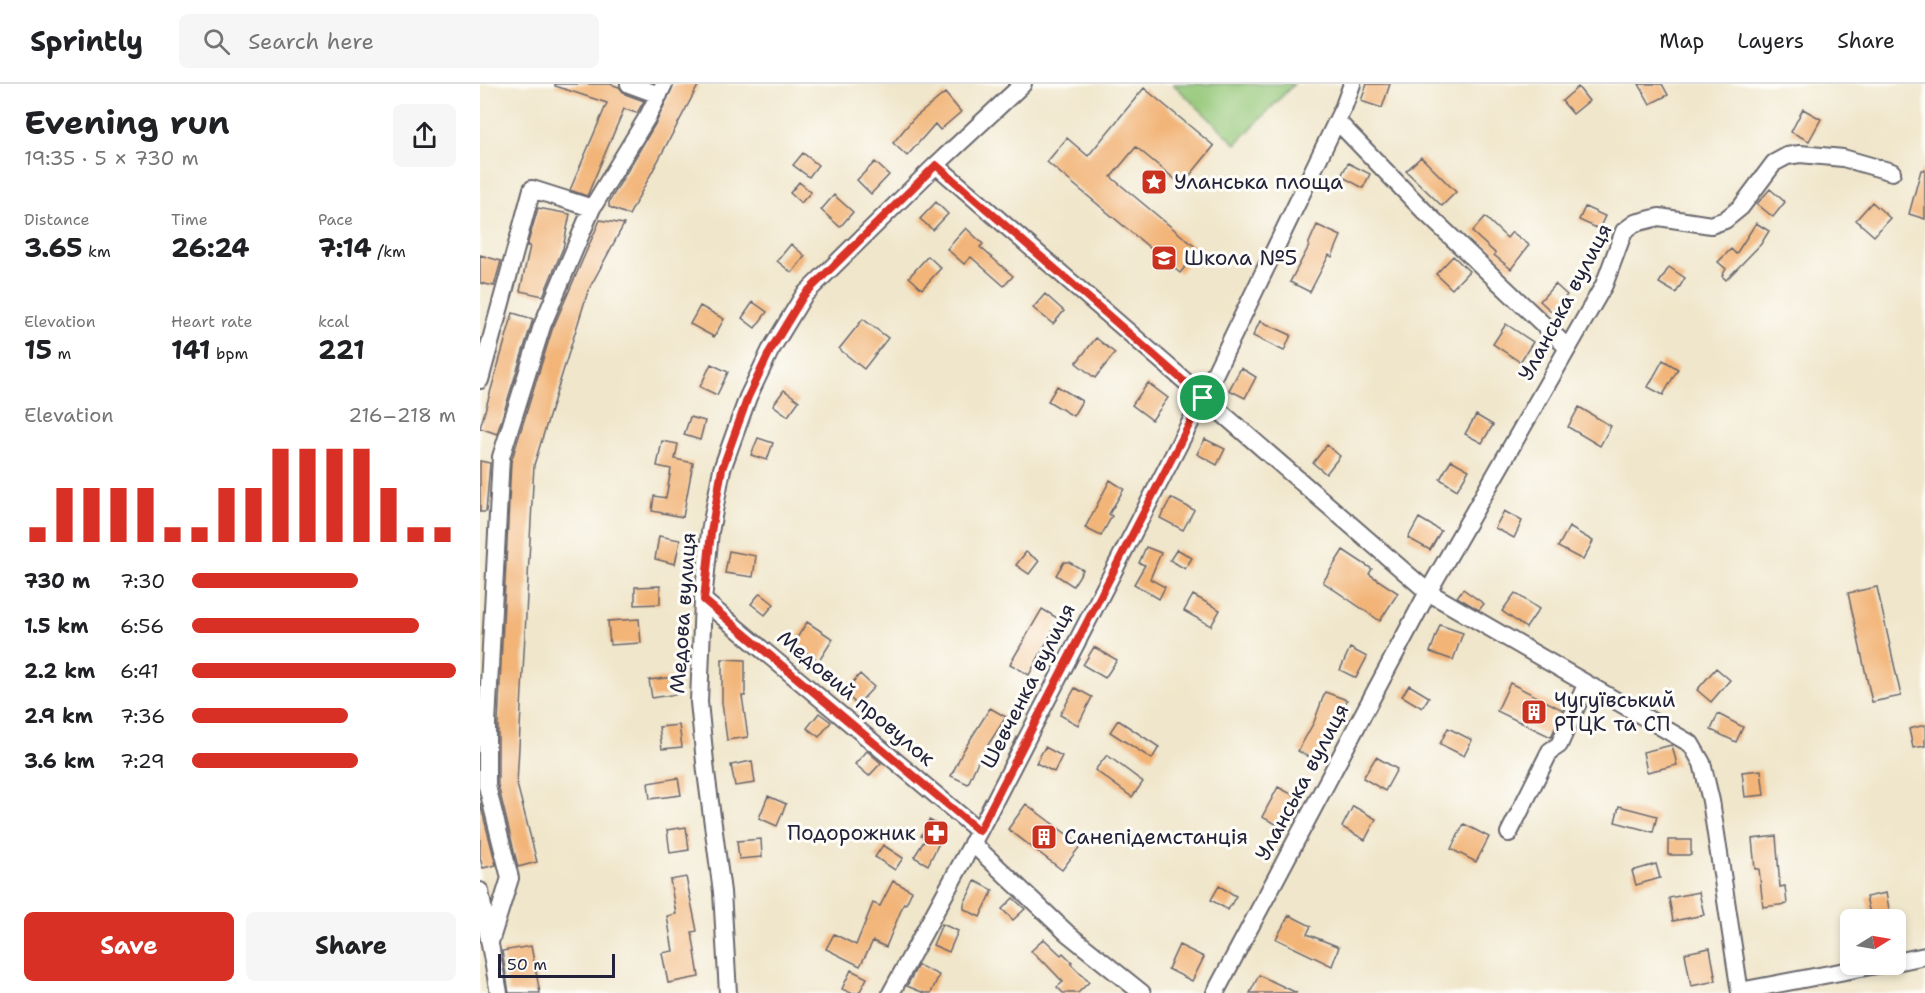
<!DOCTYPE html>
<meta charset="utf-8">
<style>
body{margin:0;font-family:"Shantell Sans",sans-serif;background:#f6f6f6;color:#202124;height:100vh;display:flex;flex-direction:column;font-size:22px;white-space:nowrap}
*{box-sizing:border-box;margin:0}
p{font-size:20px;color:#757577}
.icon{flex:none;width:33px;height:33px;fill:none;stroke:currentColor;stroke-width:2;stroke-linecap:round;stroke-linejoin:round}
.map{position:relative;flex:1;overflow:hidden}
.drawer{display:flex;flex-direction:column;background:#fff;width:480px}
.drawer>*{flex:none}
.needle{width:39px;rotate:79deg}
.fabs{position:absolute;left:1360px;top:825px;display:grid;gap:12px}
.fabs a{display:grid;place-items:center;width:66px;height:66px;border-radius:9px;background:#fff;box-shadow:0 3px 9px #0003;font-size:30px}
.scale{position:absolute;left:18px;bottom:15px;width:117px;box-sizing:border-box;padding-left:6px;border:3px solid #22223b;border-top:0;font-size:16px;line-height:21px;white-space:nowrap;color:#22223b;-webkit-text-stroke:4px #fdfcf7;paint-order:stroke}
.pin{position:absolute;display:grid;place-items:center;width:51px;height:51px;color:#fff;margin:-26px;border:3px solid #fff;border-radius:50%;box-shadow:0 2px 6px #0007}
.round{display:grid;place-items:center;flex:none;width:63px;height:63px;border-radius:9px;background:#f6f6f6}
.headline{display:flex;align-items:center;justify-content:space-between;height:102px;padding:0 24px}
h1{font-size:33px;font-weight:700;line-height:45px}
.figures{display:grid;grid-template-columns:repeat(3,1fr);gap:9px;height:102px;padding:6px 24px}
.figures div{display:grid;align-content:center}
.figures b{font-size:26px;font-weight:700}
.figures small{font-size:16px;font-weight:400}
.figures p{font-size:16px}
.chart{height:168px;padding:12px 24px}
.chart p{display:flex;justify-content:space-between}
.chart svg{width:100%;height:108px;margin-top:6px;stroke:#d93025;stroke-width:6}
.button{display:flex;gap:12px;margin-top:auto;padding:12px 24px}
.button a{flex:1;height:69px;border-radius:9px;background:#d93025;color:#fff;font-size:24px;font-weight:700;line-height:69px;text-align:center}
.button a+a{background:#f6f6f6;color:#202124}
ul{padding:0 24px;list-style:none;font-size:20px}
li{display:grid;grid-template-columns:96px 72px 1fr;align-items:center;height:45px}
li i{height:15px;border-radius:8px;background:#d93025}
header{display:flex;align-items:center;gap:36px;box-sizing:border-box;height:84px;padding:0 30px;background:#fff;border-bottom:2px solid #e0e0e0}
header strong{font-size:28px}
nav{display:flex;gap:33px;margin-inline-start:auto;font-size:21px}
.search{width:420px;height:54px;background:#f6f6f6;display:flex;align-items:center;gap:15px;box-sizing:border-box;padding:0 21px;border-radius:9px;color:#757577;font-size:22px}
main{display:flex;flex:1;min-height:0}
.map>svg:first-child{display:block}
.green{fill:#94c778;stroke:#5b745a;stroke-width:1.5}
.building{fill:#f2b477}
.lines{fill:none;stroke-linecap:round;stroke-linejoin:round}
.minor-casing{stroke:#6a676d;stroke-width:20}
.minor{stroke:#fff;stroke-width:16}
.route-casing{stroke:#fff;stroke-width:12}
.route{stroke:#d93025;stroke-width:8}
.labels{text-anchor:middle;dominant-baseline:central;stroke-width:6;stroke-linejoin:round;paint-order:stroke}
.poi-label{font-size:21px;fill:#22223b;stroke:#fdfcf7;text-anchor:start}
.street-label{font-size:21px;fill:#22223b;stroke:#fdfcf7}
</style>
<header>
<strong>Sprintly</strong>
<div class="search"><svg class="icon" aria-label="search" viewBox="0 0 24 24"><circle cx="10" cy="10" r="6"/><path d="M15 15l6 6"/></svg>Search here</div>
<nav><a>Map</a><a>Layers</a><a>Share</a></nav>
</header>
<main>
<section class="drawer">
<div class="headline"><div><h1>Evening run</h1><p>19:35 · 5 × 730 m</p></div><a class="round"><svg class="icon" aria-label="share" viewBox="0 0 24 24"><path d="M12 15V3M7 8l5-5 5 5M5 13v7h14v-7"/></svg></a></div>
<div class="figures">
<div><p>Distance</p><b>3.65<small> km</small></b></div>
<div><p>Time</p><b>26:24</b></div>
<div><p>Pace</p><b>7:14<small> /km</small></b></div>
</div>
<div class="figures">
<div><p>Elevation</p><b>15<small> m</small></b></div>
<div><p>Heart rate</p><b>141<small> bpm</small></b></div>
<div><p>kcal</p><b>221</b></div>
</div>
<div class="chart"><p><span>Elevation</span>216–218 m</p>
<svg viewBox="0 0 160 44" preserveAspectRatio="none"><path d="M5 44V38M15 44V22M25 44V22M35 44V22M45 44V22M55 44V38M65 44V38M75 44V22M85 44V22M95 44V6M105 44V6M115 44V6M125 44V6M135 44V22M145 44V38M155 44V38"/></svg>
</div>
<ul>
<li><b>730 m</b>7:30<i style="width:63%"></i></li>
<li><b>1.5 km</b>6:56<i style="width:86%"></i></li>
<li><b>2.2 km</b>6:41<i style="width:100%"></i></li>
<li><b>2.9 km</b>7:36<i style="width:59%"></i></li>
<li><b>3.6 km</b>7:29<i style="width:63%"></i></li>
</ul>
<div class="button"><a>Save</a><a>Share</a></div>
</section>
<div class="map">
<svg width="1445" height="909" viewBox="0 0 1445 909">
<rect width="100%" height="100%" fill="#fdfcf7"/>
<filter id="ink" filterUnits="userSpaceOnUse"><feTurbulence type="fractalNoise" baseFrequency=".0167" numOctaves="2"/><feDisplacementMap in="SourceGraphic" scale="12" xChannelSelector="R" yChannelSelector="G"/><feConvolveMatrix kernelMatrix="1 2 1 2 8 2 1 2 1" color-interpolation-filters="sRGB"/></filter>
<filter id="wash" filterUnits="userSpaceOnUse"><feTurbulence type="fractalNoise" baseFrequency=".008" numOctaves="4" result="noise"/><feDisplacementMap in="SourceGraphic" scale="24" xChannelSelector="R" yChannelSelector="G"/><feGaussianBlur stdDeviation="1.35" result="paint"/><feColorMatrix in="noise" values="0 0 0 0 0 0 0 0 0 0 0 0 0 0 0 0 0 1.4 0 .05"/><feComposite in="paint" operator="in"/></filter>
<g filter="url(#wash)">
<rect width="100%" height="100%" fill="#f0e6cb"/>
<!-- green -->
<path class="green" d="M693,0H814L756,60Z"/>
<g id="blocks">
<!-- building -->
<path class="building" d="M75,0H130L139,3L145,10L164,17L157,29L144,25L107,112L90,106L127,19L75,2Z
M194,0H219L149,131L129,123V118L177,37Z
M887,0H910L902,24L881,17Z
M1159,0H1182L1188,11L1170,20Z
M1098,3L1109,17L1093,30L1082,17Z
M664,4L734,62L702,101L656,63L631,93L719,166L700,189L567,78L587,54L608,72Z
M465,9L481,28L460,46L455,40L427,72L413,59L433,35Z
M1323,25L1341,35L1329,57L1311,48Z
M323,69L338,81L329,93L313,81Z
M941,73L976,108L962,122L926,87Z
M395,78L409,91L391,110L377,96Z
M868,79L890,90L883,104L861,92Z
M1441,86H1445V135L1429,130Z
M319,98L331,108L321,119L310,109Z
M1290,105L1305,118L1293,133L1277,120Z
M354,111L373,128L360,143L341,126Z
M456,118L468,130L453,146L440,135Z
M1392,118L1410,134L1394,152L1376,136Z
M1105,123L1125,132L1119,145L1099,136Z
M58,124L90,130L83,164L63,212L40,207L50,162H47Z
M1005,133L1027,154L1032,148L1049,161L1031,185L1014,171L1015,169L992,148Z
M120,136L144,140L108,207L54,381L37,700L57,778L38,783L18,701V639L31,378L72,246Z
M1276,139L1289,147L1281,160L1246,196L1242,192L1246,185L1238,178L1251,165L1256,170Z
M837,141L861,152L852,173L849,171L830,208L810,198L829,162L828,161Z
M486,144L503,160L500,163L533,192L524,202L491,173L484,180L467,165Z
M311,160L325,172L312,189L297,177Z
M0,171L21,177L14,202L0,199Z
M448,172L461,184L442,205L429,193Z
M973,172L989,187L972,205L956,190Z
M1189,183L1205,194L1196,209L1179,199Z
M1075,200L1087,211L1072,228L1060,217Z
M565,210L584,227L573,240L553,224Z
M273,218L287,228L275,244L262,234Z
M220,222L244,235L234,253L210,240Z
M33,229L53,235L17,350L0,344Z
M383,235L408,254L384,285L359,265Z
M780,237L811,251L804,267L773,252Z
M1026,240L1053,258L1040,278L1013,260Z
M616,254L635,269L615,294L596,279Z
M1183,276L1198,285L1183,311L1168,303Z
M231,280L248,288L237,311L220,303Z
M761,284L776,293L765,314L749,306Z
M668,299L688,314L672,336L652,321Z
M577,302L602,317L593,332L568,317Z
M304,306L319,317L308,332L293,321Z
M1099,323L1131,342L1120,362L1088,343Z
M996,331L1013,341L1002,359L985,350Z
M210,333L225,337L220,356L204,351Z
M278,354L293,359L287,376L271,371Z
M725,355L745,365L737,381L717,370Z
M182,357L198,360L195,375L213,379L203,433L172,427L174,412L186,414L191,385L177,382Z
M847,361L860,372L846,390L833,379Z
M971,376L989,386L977,406L960,395Z
M0,377L10,379L6,428H0Z
M630,396L644,405L629,430L632,432L621,452L605,444Z
M691,414L714,426L703,446L680,434Z
M1024,427L1042,437L1034,454L1015,444Z
M939,434L961,447L950,466L928,454Z
M1089,443L1113,457L1103,476L1078,463Z
M179,452L200,456L195,480L175,475Z
M666,463L681,469L670,495L685,503L679,515L654,500L665,481L659,479Z
M697,465L712,474L705,485L690,476Z
M863,466L892,485L889,490L918,509L900,537L843,498Z
M249,467L276,472L273,493L245,489Z
M546,468L559,477L549,490L536,481Z
M584,478H589L603,486L593,502L576,491Z
M180,502V520L155,521V503Z
M1397,503L1421,612L1392,618L1368,509Z
M983,505L1004,520L999,526L977,513Z
M280,509L294,520L285,531L271,520Z
M1035,509L1059,525L1046,544L1022,527Z
M713,511L740,526L731,542L704,527Z
M562,525L579,535L549,591L530,580Z
M159,535L161,559L130,561L128,537Z
M327,538L353,555L339,577L313,560Z
M960,541L983,549L973,576L950,568Z
M614,563L637,576L625,594L603,581Z
M870,564L887,573L876,594L860,586Z
M242,575L265,576V612H262L268,653L247,656L242,619Z
M1236,584L1250,596L1231,618L1217,606Z
M380,590L394,603L377,621L364,608Z
M194,593L197,610L172,614L169,596Z
M1030,599L1083,626L1071,653L1017,627Z
M929,601L949,613L942,624L922,612Z
M595,604L612,613L598,641L580,631Z
M845,608L867,616L859,638L837,677L818,667L834,638Z
M510,624L526,633L499,675L488,700L471,692L483,667Z
M339,629L351,638L339,653L327,644Z
M1238,630L1263,643L1256,658L1231,646Z
M638,636L679,663L672,675L630,648Z
M199,641L202,663L182,665L179,643Z
M1445,641V662L1433,664L1429,645Z
M968,644L992,656L984,672L960,660Z
M1192,661L1197,681L1167,688L1163,668Z
M565,663L582,672L574,688L556,679Z
M387,667L401,679L389,692L375,680Z
M627,671L663,698L652,713L615,686Z
M896,673L917,685L905,707L883,694Z
M272,677L275,699L255,702L251,681Z
M1281,686L1284,711L1265,713L1262,688Z
M198,694L201,711L170,715L168,699Z
M798,703L817,713L802,743L782,733Z
M288,712L306,720L297,742L279,734Z
M0,719L16,781L3,784L0,774Z
M546,720L601,761L582,786L528,745Z
M873,722L896,735L885,756L862,743Z
M1139,722L1177,732L1173,748L1135,738Z
M449,736L466,745L448,781L434,773L446,754L441,752Z
M984,740L1009,753L996,778L971,765Z
M206,743L209,766L190,769L187,746Z
M1296,752L1300,803L1305,802L1307,820L1283,823L1279,785H1275L1272,755Z
M281,755L282,773L259,775L257,757Z
M1188,756H1211V771H1188Z
M403,761L423,774L415,786L395,773Z
M1176,780L1180,794L1156,801L1152,787Z
M206,793L217,847L212,848L219,893L188,899L182,869L193,867L187,832L196,830L190,796Z
M413,797L432,807L426,820L424,819L406,863L393,857L380,882L346,865L354,850L376,861L393,819L400,822Z
M495,797L513,806L500,833L484,825V820Z
M739,802L756,812L748,826L731,816Z
M1219,808L1224,831L1193,837L1189,814Z
M1406,809L1410,830L1391,834L1386,813Z
M533,814L545,825L533,836L522,825Z
M809,831L831,842L827,850L859,863L852,882L796,855Z
M462,840L478,847L469,868L453,861Z
M564,855L581,871L583,869L592,878L591,880L609,898L598,909H583L577,903L583,898L564,878L563,879L551,867Z
M699,861L724,873L712,897L688,885Z
M51,862L60,909H29L22,867Z
M1230,864L1236,897L1211,902L1205,869Z
M438,881L459,891L451,909H444L427,902Z
M371,886L387,894L379,909H371L362,905Z
M779,891L817,909H770Z"/>
</g>
</g>
<g filter="url(#ink)">
<use href="#blocks" fill-opacity="0" stroke="#6a676d" stroke-width="1.5"/>
<g class="lines">
<!-- minor casing -->
<g class="minor-casing">
<path id="minor" d="M149,0L179,11
M857,37L944,127L1088,264
M456,81L948,508L1211,660L1222,679L1231,717L1260,909
M0,296L52,105L112,124L168,32L184,0
M223,516L499,747
M1029,749L1070,667L1079,661L1106,601
M492,759L587,849L662,909
M0,807L19,909
M10,858L30,794L7,702V639L21,373L62,242L112,124
M1416,878L1445,872
M1260,907L1402,880
M248,909L242,808L226,688L219,618L223,516L230,448L242,385L268,313L290,267L324,211L456,81L543,0
M411,909L499,747L723,314L864,22L872,0
M735,909L948,508L1124,201L1144,147L1155,139L1179,133L1231,141L1245,136L1261,123L1294,79L1307,72L1320,70L1363,74L1412,88"/>
</g>
<!-- minor -->
<use href="#minor" class="minor"/>
</g>
</g>
<g class="lines" filter="url(#ink)">
<!-- route casing -->
<g class="route-casing">
<path id="route" d="M456,81L723,314L499,747L224,516L231,448L242,385L268,313L290,267L324,211Z"/>
</g>
<!-- route -->
<use href="#route" class="route"/>
</g>
<!-- icons -->
<defs>
<g id="sight-square" transform="scale(1.35)"><rect x="-9" y="-9" width="18" height="18" rx="4" fill="#c8321e" stroke="#fdfcf7"/><path d="M0-6L1.8-2.2L6-1.7L2.9 1.2L3.7 5.4L0 3.3L-3.7 5.4L-2.9 1.2L-6-1.7L-1.8-2.2Z" fill="#fff"/></g>
<g id="school-square" transform="scale(1.35)"><rect x="-9" y="-9" width="18" height="18" rx="4" fill="#c8321e" stroke="#fdfcf7"/><path d="M0-5L7-2L0 1L-7-2ZM-4 1L0 2.5L4 1V4Q0 6-4 4Z" fill="#fff"/></g>
<g id="building-square" transform="scale(1.35)"><rect x="-9" y="-9" width="18" height="18" rx="4" fill="#c8321e" stroke="#fdfcf7"/><path d="M-4-6H4V6H1V3H-1V6H-4ZM-2.5-4.3h1.7v1.8h-1.7ZM.8-4.3h1.7v1.8H.8ZM-2.5-1h1.7V.8h-1.7ZM.8-1h1.7V.8H.8Z" fill="#fff"/></g>
<g id="pharmacy-square" transform="scale(1.35)"><rect x="-9" y="-9" width="18" height="18" rx="4" fill="#c8321e" stroke="#fdfcf7"/><path d="M-2-6h4v4h4v4h-4v4h-4v-4h-4v-4h4Z" fill="#fff"/></g>
</defs>
<g fill-rule="evenodd">
<use href="#sight-square" x="674" y="98"/>
<use href="#school-square" x="684" y="174"/>
<use href="#building-square" x="1054" y="628"/>
<use href="#pharmacy-square" x="456" y="749"/>
<use href="#building-square" x="564" y="753"/>
</g>
<g class="labels">
<!-- poi labels -->
<g class="poi-label">
<text x="694" y="98">Уланська площа</text>
<text x="704" y="174">Школа №5</text>
<text x="1074" y="616">Чугуївський<tspan x="1074" dy="24">РТЦК та СП</tspan></text>
<text x="436" y="749" text-anchor="end">Подорожник</text>
<text x="584" y="753">Санепідемстанція</text>
</g>
<!-- street labels -->
<g class="street-label">
<text transform="translate(1085 218) rotate(-62)">Уланська вулиця</text>
<text transform="translate(203 529) rotate(-86)">Медова вулиця</text>
<text transform="translate(548 602) rotate(-63)">Шевченка вулиця</text>
<text transform="translate(376 614) rotate(40)">Медовий провулок</text>
<text transform="translate(822 698) rotate(-62)">Уланська вулиця</text>
</g>
</g>
</svg>
<div class="fabs">
<a><svg class="needle" viewBox="-14 -14 28 28"><path d="M0-13l5 13h-10z" fill="#e53935"/><path d="M0 13l5-13h-10z" fill="#757577"/></svg></a>
</div>
<div class="scale">50 m</div>
<div class="pin" style="left:723px;top:314px;background:#1e9e55"><svg class="icon" aria-label="arrive" viewBox="0 0 24 24"><path d="M6 21V4h12l-3 4 3 4H6"/></svg></div>
</div>
</main>
